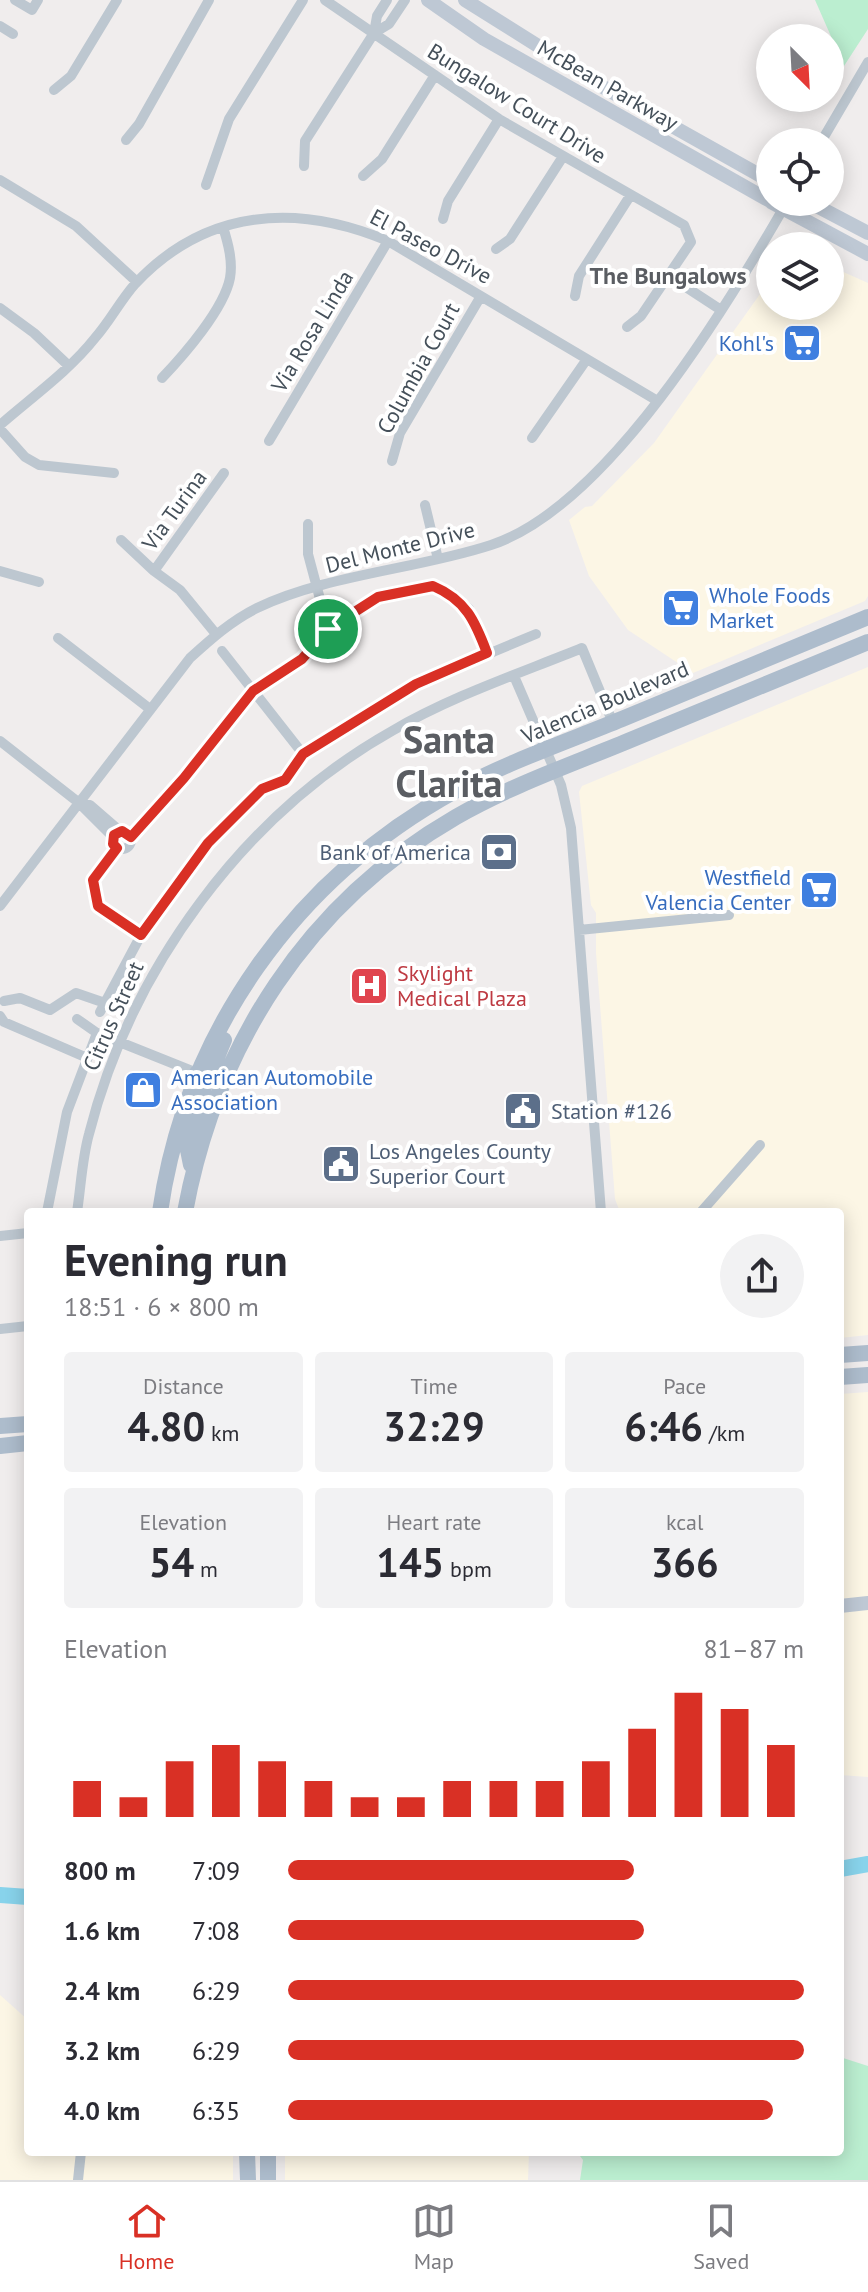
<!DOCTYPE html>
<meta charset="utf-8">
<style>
body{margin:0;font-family:"PT Sans",sans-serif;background:#f2f2f3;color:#2b2b33;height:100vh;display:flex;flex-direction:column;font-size:30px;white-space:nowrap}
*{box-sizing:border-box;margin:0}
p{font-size:26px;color:#7c7c81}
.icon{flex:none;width:44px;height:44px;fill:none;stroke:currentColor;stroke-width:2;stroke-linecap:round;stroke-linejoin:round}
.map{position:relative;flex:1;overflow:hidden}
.side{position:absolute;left:24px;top:1208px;width:820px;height:948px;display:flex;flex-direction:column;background:#fff;border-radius:8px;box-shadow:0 4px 20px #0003}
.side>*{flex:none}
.needle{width:52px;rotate:156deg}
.fabs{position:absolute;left:756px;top:24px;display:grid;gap:16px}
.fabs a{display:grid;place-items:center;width:88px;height:88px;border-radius:50%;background:#fff;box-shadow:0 4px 20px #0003;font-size:40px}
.pin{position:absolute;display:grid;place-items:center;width:68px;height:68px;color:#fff;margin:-34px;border:4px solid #fff;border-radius:50%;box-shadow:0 2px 8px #0007}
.round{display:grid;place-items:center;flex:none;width:84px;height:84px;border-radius:42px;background:#f2f2f3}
.summary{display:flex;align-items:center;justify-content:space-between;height:136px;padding:0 40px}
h1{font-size:44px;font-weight:700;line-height:60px}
.figures{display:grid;grid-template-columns:repeat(3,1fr);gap:12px;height:136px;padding:8px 40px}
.figures div{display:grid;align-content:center;border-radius:8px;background:#f2f2f3;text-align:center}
.figures b{font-size:40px;font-weight:700}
.figures small{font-size:22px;font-weight:400}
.figures p{font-size:22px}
.chart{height:224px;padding:16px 40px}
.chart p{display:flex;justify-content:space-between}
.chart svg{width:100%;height:144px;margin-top:8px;stroke:#d93025;stroke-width:6}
ul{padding:0 40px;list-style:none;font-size:26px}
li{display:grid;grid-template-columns:128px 96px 1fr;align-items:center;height:60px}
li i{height:20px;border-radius:10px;background:#d93025}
.menu{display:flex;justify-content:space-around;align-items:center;height:112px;border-top:2px solid #e1e1e2;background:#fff;font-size:22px;color:#7c7c81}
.menu a{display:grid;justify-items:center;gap:4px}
.menu .active{color:#d93025}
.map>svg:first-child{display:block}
.commercial{fill:#fcf6e5}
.green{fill:#bbeed0}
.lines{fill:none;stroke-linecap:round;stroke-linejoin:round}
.river{stroke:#88d3eb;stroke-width:16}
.street{stroke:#bdc7d0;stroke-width:10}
.secondary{stroke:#bec8d4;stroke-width:14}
.primary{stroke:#adbccc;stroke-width:16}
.route-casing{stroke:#fff;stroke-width:16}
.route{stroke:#d93025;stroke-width:10}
.labels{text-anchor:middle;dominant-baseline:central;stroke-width:8;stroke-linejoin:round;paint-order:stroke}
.street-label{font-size:22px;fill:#45505a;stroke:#fff}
.shop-label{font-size:22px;fill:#366cbe;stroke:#fff;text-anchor:end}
.service-label{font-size:22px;fill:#4e5e75;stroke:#fff;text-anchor:start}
.health-label{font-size:22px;fill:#be3a42;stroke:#fff;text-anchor:start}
.neighbourhood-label{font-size:24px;font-weight:bold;fill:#5a5d62;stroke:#fff}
.town-label{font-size:38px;font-weight:bold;fill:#5a5d62;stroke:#fff}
</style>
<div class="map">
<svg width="868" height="2180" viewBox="0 0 868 2180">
<rect width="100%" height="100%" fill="#f0eded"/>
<!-- commercial -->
<path class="commercial" d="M830,266L868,283V596L865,601L693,673L628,630L589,576L569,520L585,507L592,506L654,443L770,280V306H830Z
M868,667V1335L840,1338V1212H620L615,1199L596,953V913L591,905L579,792L582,786Z
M868,1392V1777L840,1775V1394Z
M0,1995L28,2020V2152H233V2180H0Z
M285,2152H529L528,2180H285Z"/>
<!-- green -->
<path class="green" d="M815,0H868V29L844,66Z
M840,2057L868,2066V2180H580L583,2160L577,2152H840Z"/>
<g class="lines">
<!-- river -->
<path class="river" d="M840,1869L868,1864
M0,1895L28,1897"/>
<!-- street -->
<path class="street" d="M15,0L32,10L38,0
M325,0L499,119L684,225L691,242L641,316L627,327
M0,26L13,34
M374,33L389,24L405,0
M54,90L71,76L117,0
M126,140L139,124L209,0
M821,142L868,62
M304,166L305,141L374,33L377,16L387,0
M363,176L382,159L435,75
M0,180L76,226L137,282
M206,185L229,119L303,0
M443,219L448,201L499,119
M496,249L510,239L562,158
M669,276L721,310
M575,296L579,276L630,196
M0,308L34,333L69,366
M162,378C184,355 224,309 230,278C233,261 228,243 223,227
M0,425C32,397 69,371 95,338C110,321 120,301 135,284C206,208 297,203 388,241L656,400
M0,429L25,457L39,465L114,473
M532,438L587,359
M269,441L388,241
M392,461L400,433L481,296
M425,505L438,559
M308,524V554L328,629
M121,540L154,571L224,473
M0,571L39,582
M154,571L180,590L216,634
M58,638L150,709
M222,651L303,754
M514,676L561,785L571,828L601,1212
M0,741L78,802L113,837
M78,802L90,805L120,831
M113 840a9 9 0 1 1 18 0a9 9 0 1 1-18 0Z
M131,837L201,757L253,691L302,659L328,629L378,597L433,586L453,594L469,609L487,653
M117,848L93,880L98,906L141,935
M0,906L190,658C211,639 231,621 257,608C325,575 418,569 491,545C607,507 728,305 787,202
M579,930L729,915
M4,1001L20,998L50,1010L76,993L105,1003
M100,1012L141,935L208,843L262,789L285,780L303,754L319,743L416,684L536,634
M0,1016L4,1022L85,1057
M77,1019L97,1033L197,1073
M47,1212L67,1112L97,1033
M77,1212C81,1186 82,1159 89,1134C131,969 243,815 392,731C452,696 518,674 582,648L613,723
M701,1212L760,1145
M0,1236L28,1233
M0,1329L28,1326
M78,2180L81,2152"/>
<!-- secondary -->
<path class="secondary" d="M428,0L484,39L770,201
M465,0L608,90L770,181
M771,202L868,254
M809,202L868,233
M840,1606L868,1603"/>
<!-- primary -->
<path class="primary" d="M220,1084L213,1067L224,1040
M191,1165L187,1145L204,1087L197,1073
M160,1212C186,1032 295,879 455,791C507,762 566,742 622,719C704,685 786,651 868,617
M185,1212C216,1045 307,903 456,817C510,786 570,765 628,741C708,708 788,675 868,642
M840,1355L868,1353
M840,1377L868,1375
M0,1426L28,1424
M0,1446L28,1443
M247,2152L248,2180
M268,2152V2180"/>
</g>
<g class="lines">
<!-- route casing -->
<g class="route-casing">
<path id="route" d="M433,586C466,600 475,621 487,653L416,684L303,754L285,780L262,789L208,843L141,935L98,906L93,880L117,848L113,844L114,835L122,831L131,837L184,778L253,691L302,659L328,629L378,597Z"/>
</g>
<!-- route -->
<use href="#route" class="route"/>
</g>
<!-- icons -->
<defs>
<g id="supermarket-square" transform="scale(2)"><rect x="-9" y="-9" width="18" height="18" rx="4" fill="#3f7fe0" stroke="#fff"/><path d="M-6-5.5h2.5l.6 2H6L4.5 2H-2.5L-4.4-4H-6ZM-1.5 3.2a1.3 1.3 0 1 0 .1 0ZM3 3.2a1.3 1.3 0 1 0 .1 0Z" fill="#fff"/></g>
<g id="bank-square" transform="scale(2)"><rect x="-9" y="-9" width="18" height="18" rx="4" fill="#5c6f8a" stroke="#fff"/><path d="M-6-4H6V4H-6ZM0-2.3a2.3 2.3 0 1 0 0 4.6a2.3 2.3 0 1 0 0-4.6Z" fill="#fff"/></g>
<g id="hospital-square" transform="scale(2)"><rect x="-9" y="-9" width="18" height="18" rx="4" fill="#e0444e" stroke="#fff"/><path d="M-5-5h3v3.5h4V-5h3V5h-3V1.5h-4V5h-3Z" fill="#fff"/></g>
<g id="shop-square" transform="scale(2)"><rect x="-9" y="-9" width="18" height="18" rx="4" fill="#3f7fe0" stroke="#fff"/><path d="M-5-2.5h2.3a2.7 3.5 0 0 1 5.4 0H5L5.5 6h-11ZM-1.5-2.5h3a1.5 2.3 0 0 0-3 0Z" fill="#fff"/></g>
<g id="civic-square" transform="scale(2)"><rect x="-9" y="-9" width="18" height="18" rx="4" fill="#5c6f8a" stroke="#fff"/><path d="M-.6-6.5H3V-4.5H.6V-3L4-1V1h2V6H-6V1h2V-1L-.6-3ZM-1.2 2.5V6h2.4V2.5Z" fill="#fff"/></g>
</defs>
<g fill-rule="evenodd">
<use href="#supermarket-square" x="802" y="343"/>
<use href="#supermarket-square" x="681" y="608"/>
<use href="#bank-square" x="499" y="852"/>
<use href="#supermarket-square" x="819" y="890"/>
<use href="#hospital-square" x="369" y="986"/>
<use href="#shop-square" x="143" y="1090"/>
<use href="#civic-square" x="523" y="1111"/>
<use href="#civic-square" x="341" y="1164"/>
</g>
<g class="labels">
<!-- street labels -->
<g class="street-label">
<text transform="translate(608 85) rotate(30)">McBean Parkway</text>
<text transform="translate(517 103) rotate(32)">Bungalow Court Drive</text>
<text transform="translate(431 246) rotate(28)">El Paseo Drive</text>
<text transform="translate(312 331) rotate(-59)">Via Rosa Linda</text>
<text transform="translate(418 368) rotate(-61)">Columbia Court</text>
<text transform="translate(174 510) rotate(-54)">Via Turina</text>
<text transform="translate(400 547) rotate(-14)">Del Monte Drive</text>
<text transform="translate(605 702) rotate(-23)">Valencia Boulevard</text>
<text transform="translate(113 1016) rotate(-66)">Citrus Street</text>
</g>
<!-- shop labels -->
<g class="shop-label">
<text x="774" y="343">Kohl's</text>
<text x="709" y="595" text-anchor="start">Whole Foods<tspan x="709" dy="25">Market</tspan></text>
<text x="791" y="877">Westfield<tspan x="791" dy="25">Valencia Center</tspan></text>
<text x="171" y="1077" text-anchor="start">American Automobile<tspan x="171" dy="25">Association</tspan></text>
</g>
<!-- service labels -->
<g class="service-label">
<text x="471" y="852" text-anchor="end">Bank of America</text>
<text x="551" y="1111">Station #126</text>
<text x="369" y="1151">Los Angeles County<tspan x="369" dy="25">Superior Court</tspan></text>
</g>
<!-- health labels -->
<g class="health-label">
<text x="397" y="973">Skylight<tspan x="397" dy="25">Medical Plaza</tspan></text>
</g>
<!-- neighbourhood labels -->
<g class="neighbourhood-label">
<text x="668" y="275">The Bungalows</text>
</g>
<!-- town labels -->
<g class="town-label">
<text x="449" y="738">Santa<tspan x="449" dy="44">Clarita</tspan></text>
</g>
</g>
</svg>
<div class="fabs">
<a><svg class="needle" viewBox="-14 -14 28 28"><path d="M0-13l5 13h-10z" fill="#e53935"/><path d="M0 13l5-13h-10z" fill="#7c7c81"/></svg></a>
<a><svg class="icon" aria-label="locate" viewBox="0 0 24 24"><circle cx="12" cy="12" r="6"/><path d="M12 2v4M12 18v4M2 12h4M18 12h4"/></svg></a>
<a><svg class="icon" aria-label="layers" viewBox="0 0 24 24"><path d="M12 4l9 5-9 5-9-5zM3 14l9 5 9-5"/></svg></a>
</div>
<div class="pin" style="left:328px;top:629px;background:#1e9e55"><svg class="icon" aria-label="arrive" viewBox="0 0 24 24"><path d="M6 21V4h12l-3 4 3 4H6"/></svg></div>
<section class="side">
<div class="summary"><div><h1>Evening run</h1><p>18:51 · 6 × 800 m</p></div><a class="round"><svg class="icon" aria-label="share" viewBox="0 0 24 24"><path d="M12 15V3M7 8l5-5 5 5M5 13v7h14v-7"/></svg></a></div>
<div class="figures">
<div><p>Distance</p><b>4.80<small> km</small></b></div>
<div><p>Time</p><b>32:29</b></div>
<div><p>Pace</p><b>6:46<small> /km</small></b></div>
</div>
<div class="figures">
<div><p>Elevation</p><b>54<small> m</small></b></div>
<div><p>Heart rate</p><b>145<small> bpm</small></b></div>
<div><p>kcal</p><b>366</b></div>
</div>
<div class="chart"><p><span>Elevation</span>81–87 m</p>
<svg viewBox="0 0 160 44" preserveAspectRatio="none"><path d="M5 44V33M15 44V38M25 44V27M35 44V22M45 44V27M55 44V33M65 44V38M75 44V38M85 44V33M95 44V33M105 44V33M115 44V27M125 44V17M135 44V6M145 44V11M155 44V22"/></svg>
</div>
<ul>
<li><b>800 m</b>7:09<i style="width:67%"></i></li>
<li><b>1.6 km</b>7:08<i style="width:69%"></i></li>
<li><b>2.4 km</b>6:29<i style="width:100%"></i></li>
<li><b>3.2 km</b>6:29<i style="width:100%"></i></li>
<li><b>4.0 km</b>6:35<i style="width:94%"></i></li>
</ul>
</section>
</div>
<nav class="menu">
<a class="active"><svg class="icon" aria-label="home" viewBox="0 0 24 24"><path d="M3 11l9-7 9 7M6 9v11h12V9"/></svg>Home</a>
<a><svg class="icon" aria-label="map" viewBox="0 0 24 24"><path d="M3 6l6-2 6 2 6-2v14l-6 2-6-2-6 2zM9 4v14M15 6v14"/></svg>Map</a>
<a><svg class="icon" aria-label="saved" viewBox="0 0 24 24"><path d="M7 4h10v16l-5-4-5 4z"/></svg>Saved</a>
</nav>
